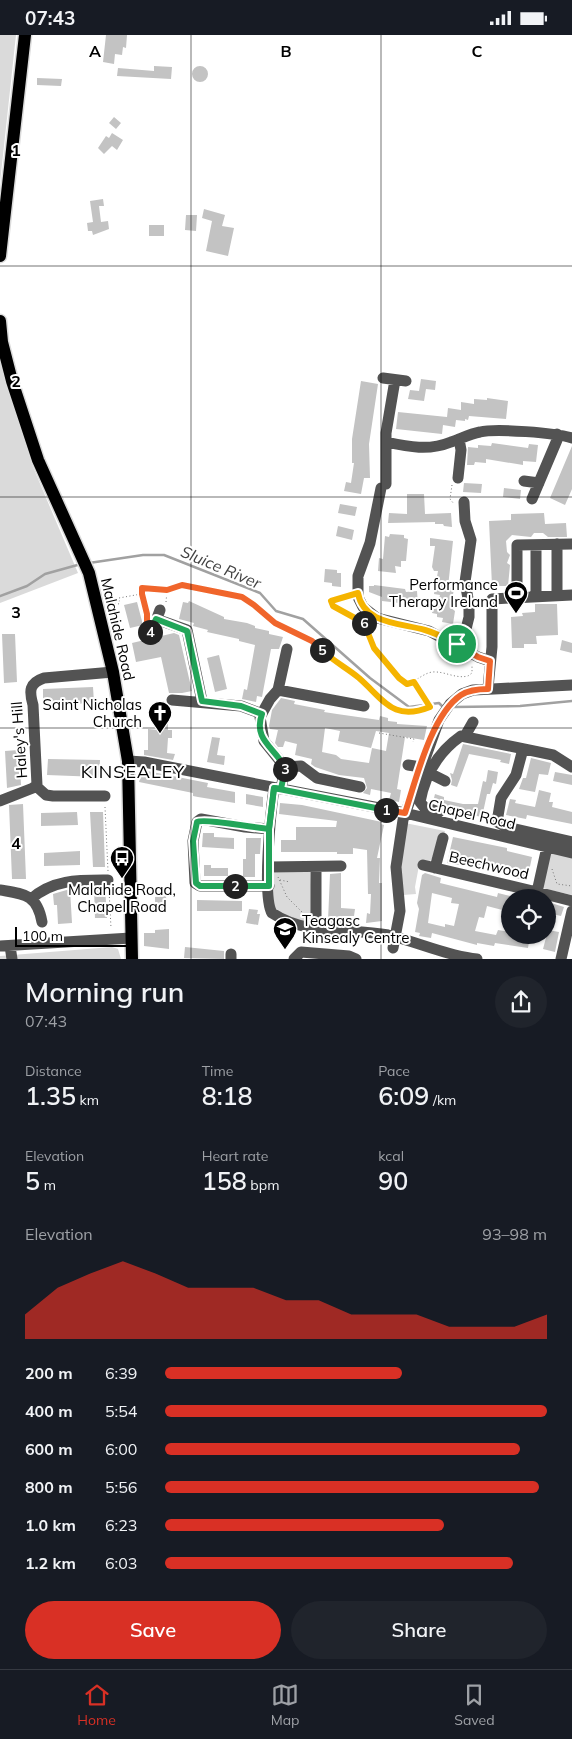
<!DOCTYPE html>
<meta charset="utf-8">
<style>
body{margin:0;font-family:Mulish,sans-serif;background:#20242c;color:#f1f3f6;height:100vh;display:flex;flex-direction:column;font-size:19px;white-space:nowrap}
*{box-sizing:border-box;margin:0}
p{font-size:16px;color:#9ea1a6}
.icon{flex:none;width:28px;height:28px;fill:none;stroke:currentColor;stroke-width:2;stroke-linecap:round;stroke-linejoin:round}
.map{position:relative;height:924px;overflow:hidden}
.drawer{display:flex;flex-direction:column;background:#171b24;flex:1}
.drawer>*{flex:none}
.fabs{position:absolute;left:501px;top:854px;display:grid;gap:10px}
.fabs a{display:grid;place-items:center;width:55px;height:55px;border-radius:50%;background:#171b24;box-shadow:0 1px 4px #0004;font-size:25px}
.scale{position:absolute;left:15px;bottom:12px;width:122px;box-sizing:border-box;padding-left:5px;border:2px solid #000;border-top:0;font-size:14px;line-height:18px;white-space:nowrap;color:#000;-webkit-text-stroke:4px #fff;paint-order:stroke}
.pin{position:absolute;display:grid;place-items:center;width:42px;height:42px;color:#fff;margin:-21px;border:2px solid #fff;border-radius:50%;box-shadow:0 1px 5px #0007}
.km{position:absolute;width:25px;height:25px;margin:-12px;border-radius:50%;background:#222;color:#fff;font-size:14px;line-height:25px;text-align:center}
.round{display:grid;place-items:center;flex:none;width:52px;height:52px;border-radius:26px;background:#20242c}
.summary{display:flex;align-items:center;justify-content:space-between;height:85px;padding:0 25px}
h1{font-size:28px;font-weight:600;line-height:38px}
.metrics{display:grid;grid-template-columns:repeat(3,1fr);gap:8px;height:85px;padding:5px 25px}
.metrics div{display:grid;align-content:center}
.metrics b{font-size:25px;font-weight:600}
.metrics small{font-size:14px;font-weight:400}
.metrics p{font-size:14px}
.chart{height:140px;padding:10px 25px}
.chart p{display:flex;justify-content:space-between}
.chart svg{width:100%;height:90px;margin-top:5px;fill:#d93025;opacity:.7}
.primary-button{display:flex;gap:10px;margin-top:auto;padding:10px 25px}
.primary-button a{flex:1;height:58px;border-radius:30px;background:#d93025;color:#fff;font-size:20px;font-weight:600;line-height:58px;text-align:center}
.primary-button a+a{background:#20242c;color:#f1f3f6}
ul{padding:0 25px;list-style:none;font-size:16px}
li{display:grid;grid-template-columns:80px 60px 1fr;align-items:center;height:38px}
li i{height:12px;border-radius:6px;background:#d93025}
.status{display:flex;justify-content:space-between;align-items:center;height:35px;padding:0 25px;background:#171b24;direction:ltr}
.status svg{height:14px;fill:currentColor}
.dock{display:flex;justify-content:space-around;align-items:center;height:70px;border-top:1px solid #363941;background:#171b24;font-size:14px;color:#9ea1a6}
.dock a{display:grid;justify-items:center;gap:2px}
.dock .active{color:#d93025}
.map>svg:first-child{display:block}
.green{fill:#dadada}
.lines{fill:none;stroke-linecap:round;stroke-linejoin:round}
.stream{stroke:#a1a1a1;stroke-width:2.5}
.building{fill:#c3c3c3;fill-rule:evenodd}
.major-casing{stroke:#dbdbdb;stroke-width:15}
.path{stroke:#757575;stroke-width:1;stroke-dasharray:1 2.5;stroke-linecap:butt}
.minor{stroke:#535353;stroke-width:11}
.major{stroke:#000;stroke-width:12}
.split-1-casing{stroke:#fff;stroke-width:10}
.split-2-casing{stroke:#fff;stroke-width:10}
.split-3-casing{stroke:#fff;stroke-width:10}
.split-4-casing{stroke:#fff;stroke-width:10}
.split-5-casing{stroke:#fff;stroke-width:10}
.split-6-casing{stroke:#fff;stroke-width:10}
.split-7-casing{stroke:#fff;stroke-width:10}
.split-1{stroke:#f0652b;stroke-width:6}
.split-2{stroke:#22a559;stroke-width:6}
.split-3{stroke:#22a559;stroke-width:6}
.split-4{stroke:#22a559;stroke-width:6}
.split-5{stroke:#f0652b;stroke-width:6}
.split-6{stroke:#f5b400;stroke-width:6}
.split-7{stroke:#f5b400;stroke-width:6}
.grid{fill:none;stroke:#000;stroke-width:1;stroke-opacity:0.55}
.labels{text-anchor:middle;dominant-baseline:central;stroke-width:4;stroke-linejoin:round;paint-order:stroke}
.poi-label{font-size:15px;fill:#000;stroke:#fff;text-anchor:end}
.street-label{font-size:15px;fill:#000;stroke:#fff}
.water-label{font-size:16px;font-style:italic;fill:#424242;stroke:#fff}
.quarter-label{font-size:18px;letter-spacing:1px;fill:#000;stroke:#fff}
.grid-label{font-size:16px;text-anchor:middle;font-weight:bold;fill:#000;stroke:#fff;stroke-width:4;stroke-linejoin:round;paint-order:stroke}
</style>
<div class="status"><b>07:43</b><svg viewBox="0 0 49 12"><path d="M0 12V9h3v3zM5 12V6h3v6zM10 12V3h3v9zM15 12V0h3v12zM26 1h20v11H26zM47 4h2v5h-2z"/></svg></div>
<div class="map">
<svg width="572" height="924" viewBox="0 0 572 924">
<rect width="100%" height="100%" fill="#fff"/>
<!-- green -->
<path class="green" d="M0,0H16L0,148Z
M0,324L33,432L78,538L0,568Z
M405,788L445,796L444,800L439,799L432,824L430,826L420,825L415,852L416,859L403,860L400,834Z
M549,816L572,820V860L542,853Z
M273,834H310L313,883L310,887L283,881L271,873Z
M112,912L118,914L121,924H0V921Z"/>
<g class="lines">
<!-- stream -->
<path class="stream" d="M89,528L143,520H164L260,558L276,576L303,584L370,643L409,672L439,668L442,671
M0,561L27,551L45,539L81,529
M454,672L520,671L572,666"/>
</g>
<!-- building -->
<path class="building" d="M106,0H127L126,13L123,12L122,20L115,19L114,29L103,27Z
M154,31L172,32L171,44L117,41L118,33L154,36Z
M192 39a8 8 0 1 1 16 0a8 8 0 1 1-16 0Z
M37,43L62,44L61,51L37,50Z
M114,82L121,88L116,94L109,88Z
M112,98L123,105L117,115L112,111L104,119L98,113L106,101L109,103Z
M103,164L104,171H99L101,187L108,186L109,194L93,200L92,196H88L87,188L93,187L90,166Z
M204,174L225,180L222,191L234,193L228,221L206,216L212,186L202,183Z
M186,180H197L196,196L185,195Z
M149,190H164V201H149Z
M421,344L436,346L435,355L426,354L424,366L408,364L410,355L419,356Z
M361,346L378,349L369,409L370,443H364L361,459L344,456L346,447L351,448L354,428H352V404Z
M487,363L508,366L506,384L469,381L468,385L465,384V386L456,385L455,392L443,390L442,399L396,394L398,377L447,382L448,373L461,375V367L474,369V364L487,365Z
M492,408L528,413L529,409L538,410L536,427L523,426V430L486,424V428L475,427L474,430H467L468,412L478,413V410L491,411Z
M572,411V454L565,470L550,463Z
M464,448L482,449L481,458L463,457Z
M504,453L521,455L520,464L503,462Z
M407,459H424L425,479L451,478L452,492L444,491L443,489H435V487L388,488L389,478L407,479Z
M340,469L357,472L355,481L338,478Z
M544,478L545,489L566,488L567,502H548L543,498H534L531,502L512,500L506,506L507,517L510,520L507,528L510,530L508,551H492L489,486L511,485V479Z
M338,491L354,495L352,505L336,501Z
M390,499L404,500V503L408,504L406,526H401V532L395,531L396,538L378,536L379,523L383,524L385,501L389,502Z
M430,503L453,506L448,552L454,553L451,573L455,576L453,589L442,587L443,583L437,582V579L432,578L433,572H437L440,560L434,559L438,536H434L432,532L435,511H430Z
M325,534L337,535V538H341V552L332,551V548L324,547Z
M374,550L405,554L406,557L417,556L418,571L408,572V569L382,566V562L369,557V551H374Z
M189,566L224,582V584L247,588L255,591V593L269,596V599L283,602L279,614H271L262,662L257,661L256,667L242,664L244,654L247,655L255,610L239,606V604L207,597L208,595L193,591L194,588L179,584L183,567L188,568Z
M137,567L143,590L130,593L124,570Z
M535,569H557L558,600L536,601L537,609H524V613H512L511,582L523,581L522,578L535,577Z
M174,598L179,600L192,656L182,658H169L161,622L136,627L132,608Z
M2,599H15L17,647L4,648Z
M562,605L572,608V618L560,615Z
M219,620L227,654L215,657L207,623Z
M93,652L94,668L43,670V654Z
M281,663L295,666L294,669L325,675L324,677L337,679L379,685L380,681L388,683V686L397,687V689L427,691L424,705L405,702L397,754L401,755L399,767L389,765L391,758L371,754L370,760L363,758L367,753L364,743L339,740L315,732L311,729L312,724L295,720L297,709L285,706L283,712H278L275,708L278,695L270,694L269,691L272,675ZM325,693L340,696L338,706L371,713L376,696L389,698L386,716L372,713L369,728L341,724L336,720L322,717Z
M159,688H168V695H172V703H168L167,718L175,719L173,725L144,720V715H148V694L159,695Z
M212,702L220,703L217,720L225,721L224,730L207,727Z
M463,709L511,719L509,729L500,727L501,725L469,719L457,752L451,750L452,745L450,738L453,739Z
M19,715L21,750L7,753L5,716Z
M531,723L551,728L548,740L539,739L535,757L519,754L523,743H526Z
M48,724L100,725L99,742L47,740Z
M142,735L208,748L207,752L235,757V768L198,762L193,761V758L139,747Z
M488,735L498,737L496,749L493,748L490,759H487L482,782L446,775L442,770L433,767L435,759L444,762V765L463,769H478L483,746L486,747Z
M555,737L572,740V750L553,746Z
M539,755L551,758L549,767H553L552,772L572,777V789L527,780L526,784L506,780L510,764L516,765L515,768L535,772Z
M246,759L263,762V772L246,769Z
M280,768L302,770L382,787L381,789L384,790L377,823H380L379,848H382V886L366,888L367,878L370,879L371,859H368L367,815L353,813V819H337V817H281V805H296V792H336L337,786L279,779Z
M23,769L26,844H12L9,770Z
M77,777L78,790L41,791V778Z
M90,777H103L105,832H93Z
M203,798H214V802L234,803V814L202,812Z
M453,802L507,813V816L532,822L528,841L526,845L515,843L516,837L460,826L459,830L447,828Z
M246,803H261L260,819H255V842H243V824H246Z
M80,816V830L44,831V818Z
M204,830H211V833H228V841H204Z
M341,838V873L355,874L354,881H344L343,888H331L328,886L330,839Z
M425,838L441,843L440,848L497,862L498,858L510,861V877L487,871L484,883L479,882L475,896L496,900L498,895L510,897V900H530L528,913L495,908L494,911L477,908V910L432,898L431,903L419,901L420,898L415,897L419,874L417,868L422,840ZM432,858L452,863L451,868L459,869L454,891L445,889V892L428,888Z
M105,852L107,883H95L94,853Z
M70,854L72,888L58,889L57,870H54L53,859Z
M166,861L167,874L149,876L150,869H155V862Z
M197,865L242,866V876H197Z
M548,867L564,872L561,881L548,878Z
M249,874L258,875L257,879H260L258,890L246,888Z
M169,894V914L144,911V898H155V895Z
M548,895L559,897L555,917L543,914Z
M185,912L224,916V924L184,923Z"/>
<g class="lines">
<!-- major casing -->
<g class="major-casing">
<path id="major" d="M0,221L25,0
M0,286L2,307L12,346L38,425L89,538L113,637L128,726L132,924"/>
</g>
<!-- path -->
<path class="path" d="M452,450L450,464L454,469
M349,561L331,566L333,571L363,587L374,613L399,643L407,649C417,646 422,639 432,637C445,636 455,644 468,641L472,638V631
M108,566L119,569V563L141,559
M166,567L167,556
M147,580L141,559L142,553L167,555L182,550L242,562L254,570L275,588L312,606L343,632L355,640L391,672L408,678L436,671
M414,648L430,671
M379,698L414,704L413,707
M105,772L108,836
M552,834L557,849L572,851
M278,842L287,862L306,881
M280,845L290,847
M109,855L111,893"/>
<!-- minor -->
<path class="minor" d="M383,343L406,346
M386,407C409,412 429,416 451,407C460,404 470,399 480,397C496,393 556,398 572,403
M458,443L461,415L459,404
M524,446L539,448
M386,449V398L395,345
M381,453L370,508L358,541V562L363,572L377,583L429,596L478,622L490,626
M532,464L557,405V399
M557,509V560
M536,510V561
M517,562V510L572,509
M156,584L187,595L202,666
M152,597L160,575
M457,609L466,594L469,582V569L465,547L471,505L465,486L464,467
M488,653L492,612V564L572,560
M278,655L364,671
M172,665L241,671L262,679
M465,701L473,687
M523,714L516,740L501,763L497,787L506,792L572,807
M128,726L144,727L405,778L572,818
M408,730L421,732
M285,732L301,731L317,743L360,752
M429,738L445,746
M36,751L46,760L53,761H105
M274,753C271,775 262,862 272,878C306,901 351,893 388,900C418,907 447,921 477,924
M281,754L285,732L264,706L260,682L270,664L278,655L287,614
M0,766L33,753L37,750L33,670C29,656 29,648 44,643L113,637
M439,777L424,772L420,767C425,740 438,717 461,701L553,720L572,732
M547,812L537,857L572,866
M423,830L537,857
M269,832L341,831
M316,832V893
M435,833L443,803
M269,851H200L195,848L193,806L197,787L201,784L245,792L269,794
M0,855C24,859 37,859 42,887
M31,864C53,844 80,845 108,845
M0,911L131,903
M10,911L12,924
M393,913L400,876L396,832L403,785L439,685L450,669L462,659L473,655L572,650
M231,924V919
M294,924L301,917L349,921L356,924
M561,924L572,876"/>
<!-- major -->
<use href="#major" class="major"/>
</g>
<g class="lines">
<!-- split-1 casing -->
<g class="split-1-casing">
<path id="split-1" d="M386,775L405,778C416,745 431,680 461,660C469,655 479,654 488,654L490,626L478,622L457,609"/>
</g>
<!-- split-2 casing -->
<g class="split-2-casing">
<path id="split-2" d="M235,851H269V794L274,753L386,775"/>
</g>
<!-- split-3 casing -->
<g class="split-3-casing">
<path id="split-3" d="M235,851H200L196,848L193,806L197,787C203,783 256,793 269,794L274,753L281,754L285,734"/>
</g>
<!-- split-4 casing -->
<g class="split-4-casing">
<path id="split-4" d="M150,597L156,584L187,596L202,666L241,671L262,679C252,706 278,714 285,734"/>
</g>
<!-- split-5 casing -->
<g class="split-5-casing">
<path id="split-5" d="M150,597L147,596V579L142,559V553L167,555L182,550L242,562L254,570L275,588L312,606L322,615"/>
</g>
<!-- split-6 casing -->
<g class="split-6-casing">
<path id="split-6" d="M322,615C333,626 347,633 359,643C384,665 393,687 430,672L414,647L407,649L399,643L374,613L364,588"/>
</g>
<!-- split-7 casing -->
<g class="split-7-casing">
<path id="split-7" d="M364,588L333,571L331,566L358,558C363,589 401,588 425,595C436,598 447,604 457,609"/>
</g>
<!-- split-1 -->
<use href="#split-1" class="split-1"/>
<!-- split-2 -->
<use href="#split-2" class="split-2"/>
<!-- split-3 -->
<use href="#split-3" class="split-3"/>
<!-- split-4 -->
<use href="#split-4" class="split-4"/>
<!-- split-5 -->
<use href="#split-5" class="split-5"/>
<!-- split-6 -->
<use href="#split-6" class="split-6"/>
<!-- split-7 -->
<use href="#split-7" class="split-7"/>
</g>
<!-- grid -->
<path class="grid" d="M191,0V924M381,0V924M0,231H572M0,462H572M0,693H572"/>
<!-- icons -->
<defs>
<g id="stadium-pin" transform="scale(1.25)"><path d="M0 17L-7.5 6A9.5 9.5 0 1 1 7.5 6Z" fill="#000" stroke="#fff"/><path d="M0-5a6.5 5 0 1 0 0 10a6.5 5 0 1 0 0-10ZM-3.5-1.8h7v3.6h-7Z" fill="#fff"/></g>
<g id="church-pin" transform="scale(1.25)"><path d="M0 17L-7.5 6A9.5 9.5 0 1 1 7.5 6Z" fill="#000" stroke="#fff"/><path d="M-1.2-6h2.4v3.5h3.3v2.4h-3.3V6h-2.4V-.1h-3.3v-2.4h3.3Z" fill="#fff"/></g>
<g id="bus-pin" transform="scale(1.25)"><path d="M0 17L-7.5 6A9.5 9.5 0 1 1 7.5 6Z" fill="#000" stroke="#fff"/><path d="M-5-6H5V4H4V6H2V4H-2V6H-4V4H-5ZM-3.5-4V0h7V-4ZM-3.5 1.2v1.5H-2V1.2ZM2 1.2v1.5H3.5V1.2Z" fill="#fff"/></g>
<g id="university-pin" transform="scale(1.25)"><path d="M0 17L-7.5 6A9.5 9.5 0 1 1 7.5 6Z" fill="#000" stroke="#fff"/><path d="M0-5L7-2L0 1L-7-2ZM-4 1L0 2.5L4 1V4Q0 6-4 4Z" fill="#fff"/></g>
</defs>
<g fill-rule="evenodd">
<use href="#stadium-pin" x="516" y="558"/>
<use href="#church-pin" x="160" y="678"/>
<use href="#bus-pin" x="122" y="823"/>
<use href="#university-pin" x="285" y="894"/>
</g>
<g class="labels">
<!-- poi labels -->
<g class="poi-label">
<text x="498" y="549">Performance<tspan x="498" dy="17">Therapy Ireland</tspan></text>
<text x="142" y="669">Saint Nicholas<tspan x="142" dy="17">Church</tspan></text>
<text x="122" y="854" text-anchor="middle">Malahide Road,<tspan x="122" dy="17">Chapel Road</tspan></text>
<text x="302" y="885" text-anchor="start">Teagasc<tspan x="302" dy="17">Kinsealy Centre</tspan></text>
</g>
<!-- street labels -->
<g class="street-label">
<text transform="translate(118 594) rotate(77)">Malahide Road</text>
<text transform="translate(19 705) rotate(-94)">Haley's Hill</text>
<text transform="translate(472 779) rotate(13)">Chapel Road</text>
<text transform="translate(489 830) rotate(13)">Beechwood</text>
</g>
<!-- water labels -->
<g class="water-label">
<text transform="translate(221 532) rotate(23)">Sluice River</text>
</g>
<!-- quarter labels -->
<g class="quarter-label">
<text x="133" y="736">KINSEALEY</text>
</g>
</g>
<g class="grid-label">
<text x="95" y="22">A</text>
<text x="286" y="22">B</text>
<text x="477" y="22">C</text>
<text x="16" y="121">1</text>
<text x="16" y="352">2</text>
<text x="16" y="583">3</text>
<text x="16" y="814">4</text>
</g>
</svg>
<div class="fabs">
<a><svg class="icon" aria-label="locate" viewBox="0 0 24 24"><circle cx="12" cy="12" r="6"/><path d="M12 2v4M12 18v4M2 12h4M18 12h4"/></svg></a>
</div>
<div class="scale">100 m</div>
<div class="pin" style="left:457px;top:609px;background:#1e9e55"><svg class="icon" aria-label="arrive" viewBox="0 0 24 24"><path d="M6 21V4h12l-3 4 3 4H6"/></svg></div>
<b class="km" style="left:386px;top:775px">1</b>
<b class="km" style="left:235px;top:851px">2</b>
<b class="km" style="left:285px;top:734px">3</b>
<b class="km" style="left:150px;top:597px">4</b>
<b class="km" style="left:322px;top:615px">5</b>
<b class="km" style="left:364px;top:588px">6</b>
</div>
<section class="drawer">
<div class="summary"><div><h1>Morning run</h1><p>07:43</p></div><a class="round"><svg class="icon" aria-label="share" viewBox="0 0 24 24"><path d="M12 15V3M7 8l5-5 5 5M5 13v7h14v-7"/></svg></a></div>
<div class="metrics">
<div><p>Distance</p><b>1.35<small> km</small></b></div>
<div><p>Time</p><b>8:18</b></div>
<div><p>Pace</p><b>6:09<small> /km</small></b></div>
</div>
<div class="metrics">
<div><p>Elevation</p><b>5<small> m</small></b></div>
<div><p>Heart rate</p><b>158<small> bpm</small></b></div>
<div><p>kcal</p><b>90</b></div>
</div>
<div class="chart"><p><span>Elevation</span>93–98 m</p>
<svg viewBox="0 0 160 44" preserveAspectRatio="none"><path d="M0 44V32L10 19L20 12L30 6L40 12L50 19L60 19L70 19L80 25L90 25L100 32L110 32L120 32L130 38L140 38L150 38L160 32V44z"/></svg>
</div>
<ul>
<li><b>200 m</b>6:39<i style="width:62%"></i></li>
<li><b>400 m</b>5:54<i style="width:100%"></i></li>
<li><b>600 m</b>6:00<i style="width:93%"></i></li>
<li><b>800 m</b>5:56<i style="width:98%"></i></li>
<li><b>1.0 km</b>6:23<i style="width:73%"></i></li>
<li><b>1.2 km</b>6:03<i style="width:91%"></i></li>
</ul>
<div class="primary-button"><a>Save</a><a>Share</a></div>
</section>
<nav class="dock">
<a class="active"><svg class="icon" aria-label="home" viewBox="0 0 24 24"><path d="M3 11l9-7 9 7M6 9v11h12V9"/></svg>Home</a>
<a><svg class="icon" aria-label="map" viewBox="0 0 24 24"><path d="M3 6l6-2 6 2 6-2v14l-6 2-6-2-6 2zM9 4v14M15 6v14"/></svg>Map</a>
<a><svg class="icon" aria-label="saved" viewBox="0 0 24 24"><path d="M7 4h10v16l-5-4-5 4z"/></svg>Saved</a>
</nav>
